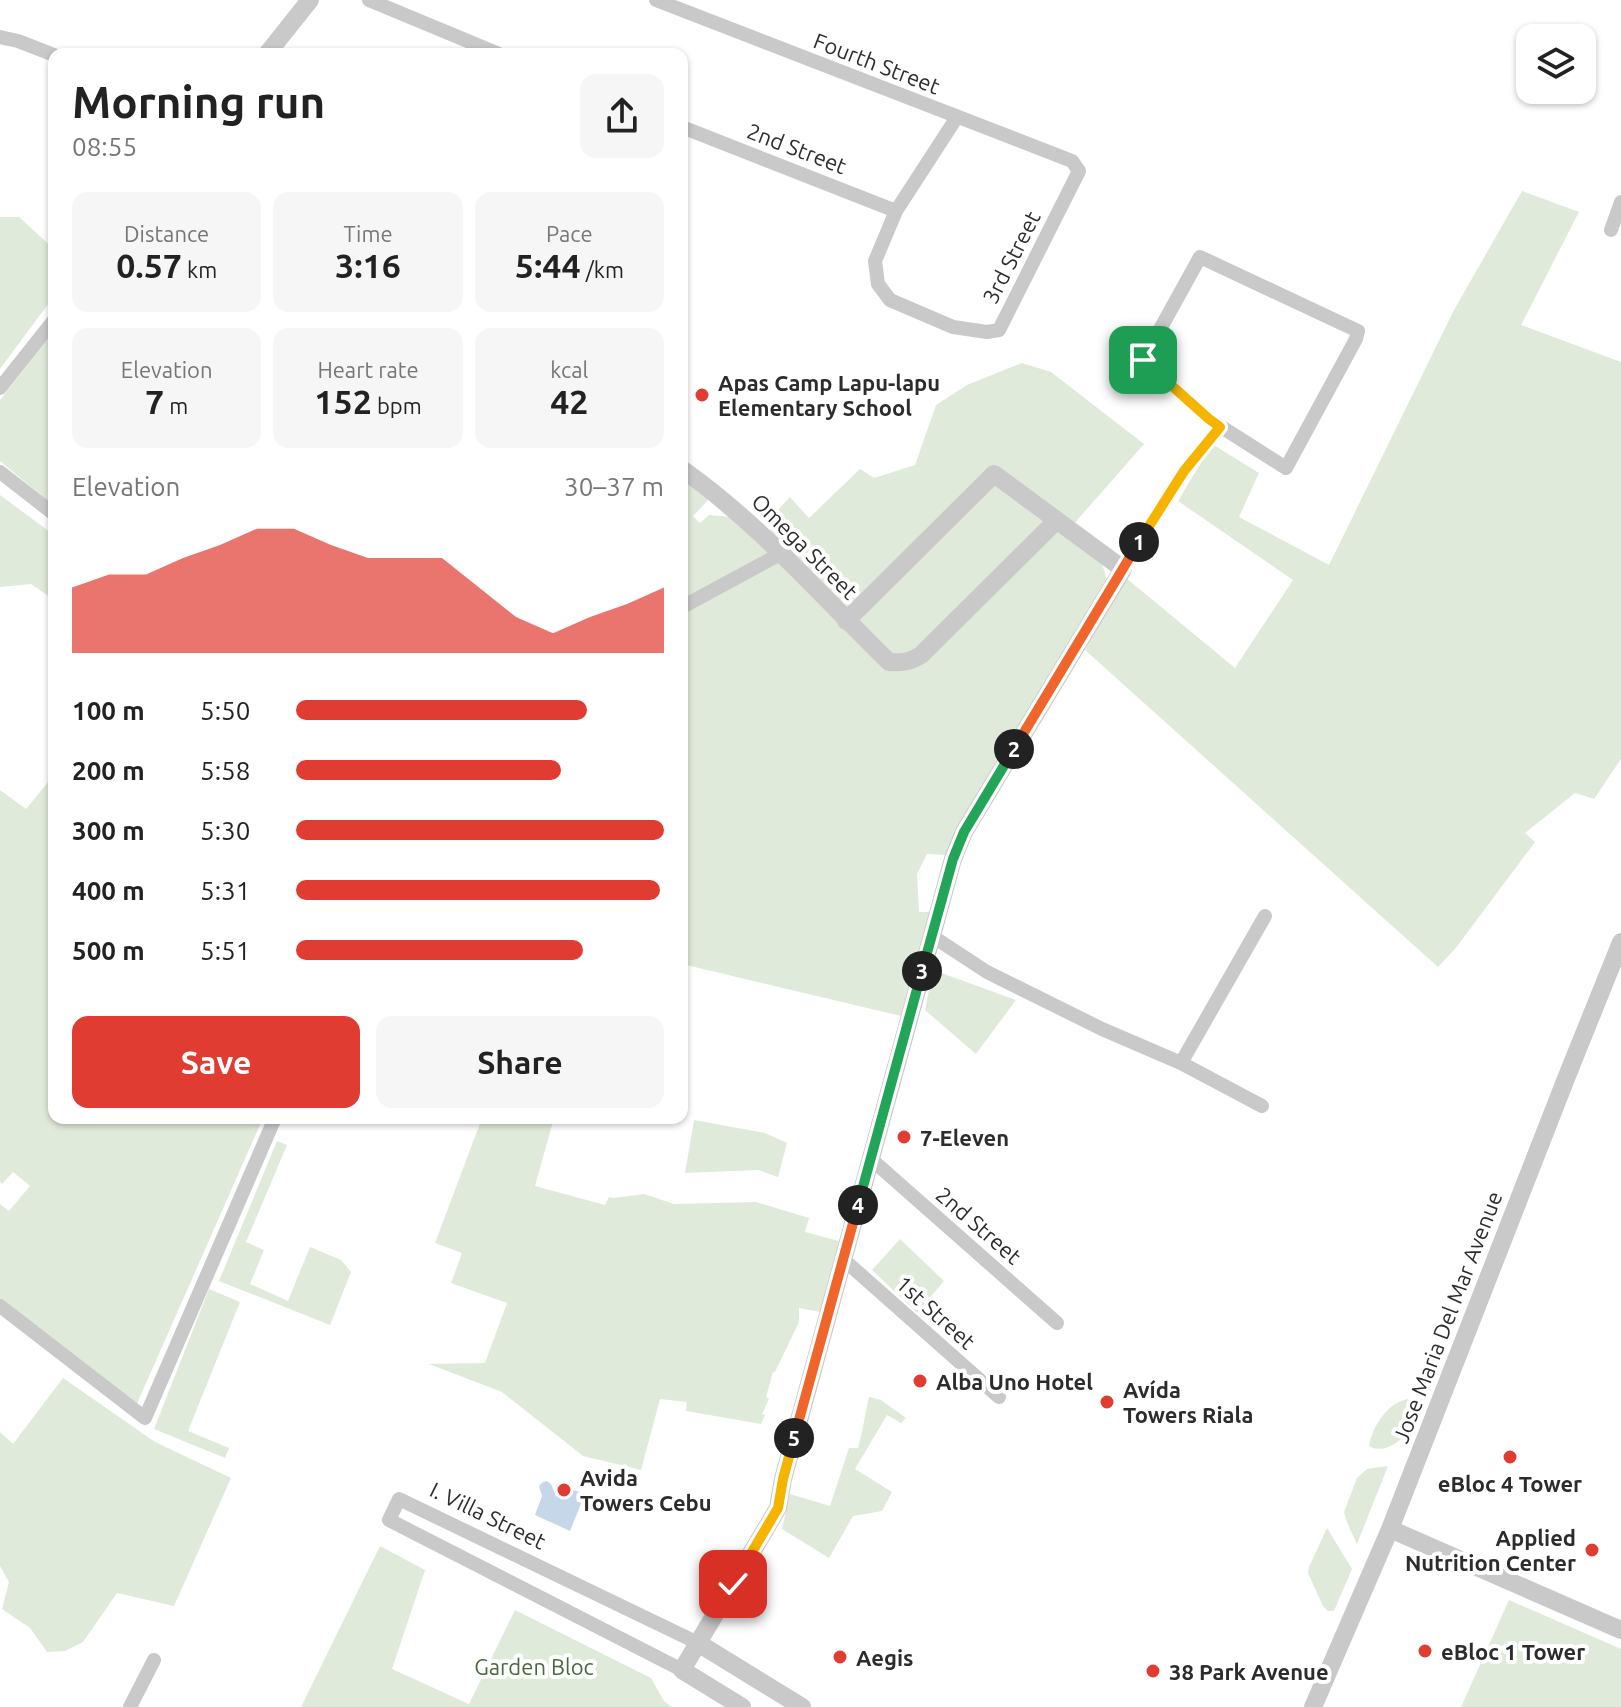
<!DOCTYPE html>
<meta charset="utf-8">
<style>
body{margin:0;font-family:Ubuntu,sans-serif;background:#f6f6f6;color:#222;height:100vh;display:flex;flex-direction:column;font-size:30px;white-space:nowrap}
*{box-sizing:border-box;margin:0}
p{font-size:26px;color:#767676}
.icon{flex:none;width:44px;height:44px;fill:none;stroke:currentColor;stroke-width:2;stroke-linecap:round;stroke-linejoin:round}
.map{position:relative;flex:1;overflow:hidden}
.side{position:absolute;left:48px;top:48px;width:640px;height:1076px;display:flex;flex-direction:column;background:#fff;border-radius:16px;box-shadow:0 2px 6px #0004}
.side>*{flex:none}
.fabs{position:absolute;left:1516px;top:24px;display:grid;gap:16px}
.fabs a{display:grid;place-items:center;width:80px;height:80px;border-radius:16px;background:#fff;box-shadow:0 2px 6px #0004;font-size:40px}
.pin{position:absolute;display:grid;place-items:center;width:68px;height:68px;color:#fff;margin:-34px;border-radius:16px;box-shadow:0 4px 12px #0006}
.km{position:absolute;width:40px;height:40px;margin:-20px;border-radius:50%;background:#222;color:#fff;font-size:22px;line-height:40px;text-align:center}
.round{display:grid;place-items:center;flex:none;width:84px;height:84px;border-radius:16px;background:#f6f6f6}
.head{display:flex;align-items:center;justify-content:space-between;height:136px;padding:0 24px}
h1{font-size:44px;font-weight:700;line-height:60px}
.metrics{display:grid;grid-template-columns:repeat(3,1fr);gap:12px;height:136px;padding:8px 24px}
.metrics div{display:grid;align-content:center;border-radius:16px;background:#f6f6f6;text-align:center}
.metrics b{font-size:34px;font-weight:700}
.metrics small{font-size:22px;font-weight:400}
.metrics p{font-size:22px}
.chart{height:224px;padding:16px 24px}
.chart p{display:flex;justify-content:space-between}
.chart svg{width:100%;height:144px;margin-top:8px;fill:#e03c32;opacity:.7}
.primary-button{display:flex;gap:16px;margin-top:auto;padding:16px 24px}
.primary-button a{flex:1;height:92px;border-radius:16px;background:#e03c32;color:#fff;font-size:32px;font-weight:700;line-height:92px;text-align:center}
.primary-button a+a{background:#f6f6f6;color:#222}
ul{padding:0 24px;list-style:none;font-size:26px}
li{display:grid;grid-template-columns:128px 96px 1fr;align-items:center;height:60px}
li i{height:20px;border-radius:10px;background:#e03c32}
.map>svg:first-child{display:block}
.green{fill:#e0eada}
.water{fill:#c6d7e9}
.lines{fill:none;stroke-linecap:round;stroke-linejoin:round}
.minor{stroke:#c9c9c9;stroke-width:14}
.tertiary{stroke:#c9c9c9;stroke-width:18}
.split-1-casing{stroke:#fff;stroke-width:16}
.split-2-casing{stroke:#fff;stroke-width:16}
.split-3-casing{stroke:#fff;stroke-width:16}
.split-4-casing{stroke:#fff;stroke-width:16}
.split-5-casing{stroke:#fff;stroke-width:16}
.split-6-casing{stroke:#fff;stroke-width:16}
.split-1{stroke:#f5b400;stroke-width:10}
.split-2{stroke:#f0652b;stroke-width:10}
.split-3{stroke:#22a559;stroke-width:10}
.split-4{stroke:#22a559;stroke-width:10}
.split-5{stroke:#f0652b;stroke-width:10}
.split-6{stroke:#f5b400;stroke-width:10}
.poi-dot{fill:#e03c32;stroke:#fff;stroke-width:3}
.labels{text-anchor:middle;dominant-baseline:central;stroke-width:8;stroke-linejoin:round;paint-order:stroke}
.street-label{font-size:22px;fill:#2c2c2c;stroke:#fff}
.poi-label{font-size:22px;font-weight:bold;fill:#2c2c2c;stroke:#fff;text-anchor:start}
.park-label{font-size:22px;fill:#4a663b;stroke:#fff}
</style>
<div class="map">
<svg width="1621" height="1707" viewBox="0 0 1621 1707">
<rect width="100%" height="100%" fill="#fff"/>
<!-- green -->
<path class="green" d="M1522,191L1579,212L1521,325L1621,362V759L1594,799L1575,793L1525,833L1535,842L1455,949L1438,967L1085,650L1126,578L1235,668L1293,580L1178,501L1212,444L1259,473L1239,517L1329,565L1454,310Z
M0,217H19L54,249V296L0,369Z
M54,331V506L0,461V400Z
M1022,363L1051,372L1144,444L1065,534L1102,564L1108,583L1017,734L964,815L946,855L927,854L917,874L919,912H934L901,1016L682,964V476L709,499L693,516L700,523L709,515L733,517L753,536L774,528L784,517L777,511L790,497L809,518L860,469L874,478L915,465L936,405L967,385Z
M0,495L54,535V600L31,584L0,587Z
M54,775V1118H263L136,1406L0,1299V1204L9,1211L30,1186L13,1172L2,1184L0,1182V790L26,809Z
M933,970L1016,1000L976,1054L925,1010Z
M482,1118H554L535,1186L605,1205L609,1197L614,1198L644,1194L674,1204L756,1202L809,1218L805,1232L839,1241L820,1312L799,1308V1322L775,1372H773L766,1397L769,1399L762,1414L765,1415L761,1424L686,1411L687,1402L660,1399L641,1470L583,1456L502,1392L429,1364L485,1363L507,1303L451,1283L462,1253L435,1243Z
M694,1120L765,1133L787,1143L778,1177L758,1170L685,1173Z
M277,1141L287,1145L246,1242L264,1250L250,1284L288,1301L310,1247L341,1260L351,1272L330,1325L219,1281Z
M900,1239L944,1281L917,1313L872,1270Z
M209,1289L240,1302L188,1431L229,1448L225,1458L154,1429Z
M63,1378L155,1442L231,1478L174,1606L117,1593L83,1642L65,1651L47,1652L30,1628L2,1609L9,1582L0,1566V1432L13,1444Z
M869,1397L881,1400L906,1418L901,1423L887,1415L855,1469L892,1492L882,1511L853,1516L829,1558L782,1529L790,1494L830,1506L849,1448H858C863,1430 865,1414 869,1397Z
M1424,1397L1402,1438C1394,1446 1380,1453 1369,1446C1372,1428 1386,1405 1404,1400C1410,1398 1418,1398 1424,1397Z
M1388,1466L1357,1544L1348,1525L1344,1512L1357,1478L1367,1469Z
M1327,1528L1352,1569L1334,1611H1328L1323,1606L1308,1573L1309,1567Z
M380,1546L425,1570L392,1669L469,1704L515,1610L651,1678L664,1701L672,1707H301Z
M1509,1600L1621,1649V1707H1461Z"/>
<!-- water -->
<path class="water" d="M547,1481L551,1484L556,1496L564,1497L571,1489L585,1494L570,1531L535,1515L542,1496L539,1486L543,1482Z"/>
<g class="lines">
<!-- minor -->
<path class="minor" d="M369,0L499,54
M656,0L1072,161L1079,171L999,330L987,332L953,327L890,300L878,284L875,261L896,211L957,117
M0,37L18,41L54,55
M682,127L896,211
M1611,230L1621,202
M1200,257L1358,331L1356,339L1286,468L1209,419L1143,360Z
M0,388L54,320
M0,472L54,514
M1123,569L1184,471L1220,427
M682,607L782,553
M932,936L987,972L1102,1029L1181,1063L1262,1106
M1181,1063L1265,916
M871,1159L1057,1323
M843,1259L999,1397
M0,1306L145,1418L275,1118
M682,1670L389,1520L399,1499L698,1643
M130,1707L154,1660"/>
<!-- tertiary -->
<path class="tertiary" d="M267,54L310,0
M682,469C760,524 821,596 889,662C902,663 910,662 921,655L1057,520
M1390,1529L1621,1630
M698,1643L802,1707
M742,1707L682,1670L778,1508L783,1479L953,859L964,832L1123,569L994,474L846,621
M1313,1707L1390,1529L1567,1076L1621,942"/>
</g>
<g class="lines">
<!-- split-1 casing -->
<g class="split-1-casing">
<path id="split-1" d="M1139,542L1184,471L1220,427L1209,419L1143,360"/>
</g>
<!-- split-2 casing -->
<g class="split-2-casing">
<path id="split-2" d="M1014,749L1139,542"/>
</g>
<!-- split-3 casing -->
<g class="split-3-casing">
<path id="split-3" d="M922,971L953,859L964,832L1014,749"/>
</g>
<!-- split-4 casing -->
<g class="split-4-casing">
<path id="split-4" d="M858,1205L922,971"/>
</g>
<!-- split-5 casing -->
<g class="split-5-casing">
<path id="split-5" d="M794,1438L858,1205"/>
</g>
<!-- split-6 casing -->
<g class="split-6-casing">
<path id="split-6" d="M733,1584L778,1508L783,1479L794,1438"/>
</g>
<!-- split-1 -->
<use href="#split-1" class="split-1"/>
<!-- split-2 -->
<use href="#split-2" class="split-2"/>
<!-- split-3 -->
<use href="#split-3" class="split-3"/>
<!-- split-4 -->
<use href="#split-4" class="split-4"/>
<!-- split-5 -->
<use href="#split-5" class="split-5"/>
<!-- split-6 -->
<use href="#split-6" class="split-6"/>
</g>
<!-- markers -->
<g class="poi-dot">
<circle cx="702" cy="395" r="8"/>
<circle cx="904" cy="1137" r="8"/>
<circle cx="920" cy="1381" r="8"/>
<circle cx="1107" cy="1402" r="8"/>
<circle cx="1510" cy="1457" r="8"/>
<circle cx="564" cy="1490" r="8"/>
<circle cx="1592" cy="1550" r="8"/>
<circle cx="1425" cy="1651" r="8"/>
<circle cx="840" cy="1657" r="8"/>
<circle cx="1153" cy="1671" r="8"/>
</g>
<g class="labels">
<!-- street labels -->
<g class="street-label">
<text transform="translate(877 63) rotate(21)">Fourth Street</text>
<text transform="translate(797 148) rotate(21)">2nd Street</text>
<text transform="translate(1011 257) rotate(-63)">3rd Street</text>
<text transform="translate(805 546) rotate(45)">Omega Street</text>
<text transform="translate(979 1225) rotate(41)">2nd Street</text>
<text transform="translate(936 1312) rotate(42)">1st Street</text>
<text transform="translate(1447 1317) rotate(-69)">Jose Maria Del Mar Avenue</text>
<text transform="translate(488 1515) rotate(26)">I. Villa Street</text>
</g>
<!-- poi labels -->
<g class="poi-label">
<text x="718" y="382">Apas Camp Lapu-lapu<tspan x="718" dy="25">Elementary School</tspan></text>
<text x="920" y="1137">7-Eleven</text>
<text x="936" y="1381">Alba Uno Hotel</text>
<text x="1123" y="1389">Avída<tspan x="1123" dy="25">Towers Riala</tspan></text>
<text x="580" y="1477">Avida<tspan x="580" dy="25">Towers Cebu</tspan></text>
<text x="1510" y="1483" text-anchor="middle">eBloc 4 Tower</text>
<text x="1576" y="1537" text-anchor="end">Applied<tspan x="1576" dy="25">Nutrition Center</tspan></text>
<text x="1441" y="1651">eBloc 1 Tower</text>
<text x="856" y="1657">Aegis</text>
<text x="1169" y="1671">38 Park Avenue</text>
</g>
<!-- park labels -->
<g class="park-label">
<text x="534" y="1666">Garden Bloc</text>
</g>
</g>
</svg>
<div class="fabs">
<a><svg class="icon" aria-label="layers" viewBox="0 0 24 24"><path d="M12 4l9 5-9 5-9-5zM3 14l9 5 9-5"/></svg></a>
</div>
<div class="pin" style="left:1143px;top:360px;background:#1e9e55"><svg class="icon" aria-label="arrive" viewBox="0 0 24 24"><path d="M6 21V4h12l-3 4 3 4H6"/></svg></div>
<div class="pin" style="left:733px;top:1584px;background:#d93025"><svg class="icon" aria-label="check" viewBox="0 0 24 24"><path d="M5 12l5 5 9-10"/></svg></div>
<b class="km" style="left:1139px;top:542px">1</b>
<b class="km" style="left:1014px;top:749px">2</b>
<b class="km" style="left:922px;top:971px">3</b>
<b class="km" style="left:858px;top:1205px">4</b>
<b class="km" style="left:794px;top:1438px">5</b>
<section class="side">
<div class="head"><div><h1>Morning run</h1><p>08:55</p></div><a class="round"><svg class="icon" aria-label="share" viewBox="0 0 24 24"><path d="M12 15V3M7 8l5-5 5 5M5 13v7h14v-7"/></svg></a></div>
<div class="metrics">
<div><p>Distance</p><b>0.57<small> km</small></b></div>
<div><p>Time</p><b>3:16</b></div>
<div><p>Pace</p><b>5:44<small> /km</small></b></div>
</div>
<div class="metrics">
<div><p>Elevation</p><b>7<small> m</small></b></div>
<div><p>Heart rate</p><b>152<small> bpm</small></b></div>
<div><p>kcal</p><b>42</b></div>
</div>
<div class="chart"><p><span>Elevation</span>30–37 m</p>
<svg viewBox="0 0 160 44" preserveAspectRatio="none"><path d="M0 44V24L10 20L20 20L30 15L40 11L50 6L60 6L70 11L80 15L90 15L100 15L110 24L120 33L130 38L140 33L150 29L160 24V44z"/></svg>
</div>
<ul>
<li><b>100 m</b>5:50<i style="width:79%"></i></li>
<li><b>200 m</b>5:58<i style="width:72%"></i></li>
<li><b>300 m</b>5:30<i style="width:100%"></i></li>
<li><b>400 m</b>5:31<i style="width:99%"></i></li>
<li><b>500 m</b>5:51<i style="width:78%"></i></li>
</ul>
<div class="primary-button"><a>Save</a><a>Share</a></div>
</section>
</div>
